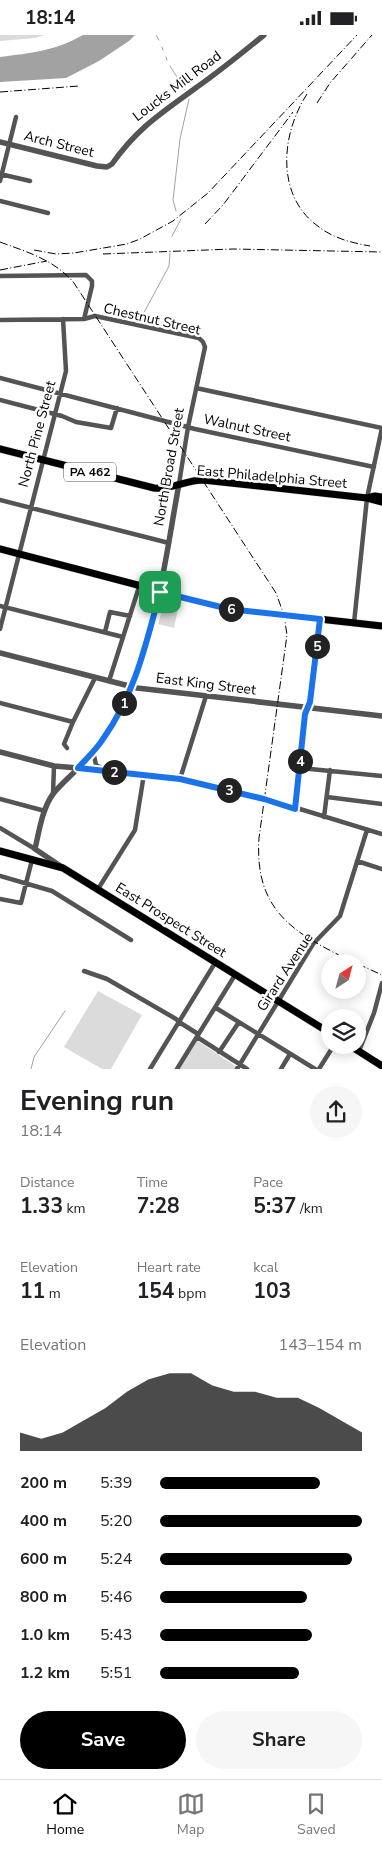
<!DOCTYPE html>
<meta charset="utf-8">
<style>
body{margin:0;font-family:"Nunito Sans",sans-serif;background:#f6f6f6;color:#202124;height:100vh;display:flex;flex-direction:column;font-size:19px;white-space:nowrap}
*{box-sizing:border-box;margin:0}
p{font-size:16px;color:#757577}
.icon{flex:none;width:28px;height:28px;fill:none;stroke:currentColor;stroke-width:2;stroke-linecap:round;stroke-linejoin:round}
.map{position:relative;height:1034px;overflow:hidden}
.drawer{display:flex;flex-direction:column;background:#fff;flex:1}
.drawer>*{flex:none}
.needle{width:32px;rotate:36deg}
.fabs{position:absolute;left:321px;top:919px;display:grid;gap:10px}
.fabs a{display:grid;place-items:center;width:45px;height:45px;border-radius:50%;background:#fff;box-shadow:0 2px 12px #0003;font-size:25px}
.pin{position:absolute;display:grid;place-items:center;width:42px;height:42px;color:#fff;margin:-21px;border-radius:10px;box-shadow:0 2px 8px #0006}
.km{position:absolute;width:25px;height:25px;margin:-12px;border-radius:50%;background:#222;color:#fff;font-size:14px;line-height:25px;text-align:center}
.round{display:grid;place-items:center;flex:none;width:52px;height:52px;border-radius:26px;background:#f6f6f6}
.headline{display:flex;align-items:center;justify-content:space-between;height:85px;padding:0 20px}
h1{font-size:28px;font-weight:700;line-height:38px}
.metrics{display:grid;grid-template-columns:repeat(3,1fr);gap:8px;height:85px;padding:5px 20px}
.metrics div{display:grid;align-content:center}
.metrics b{font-size:21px;font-weight:700}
.metrics small{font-size:14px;font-weight:400}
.metrics p{font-size:14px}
.chart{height:140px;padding:10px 20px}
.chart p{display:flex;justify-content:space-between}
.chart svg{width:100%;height:90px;margin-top:5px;fill:#000;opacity:.7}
.cta{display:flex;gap:10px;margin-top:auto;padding:10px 20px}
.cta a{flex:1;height:58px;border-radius:30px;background:#000;color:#fff;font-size:20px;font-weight:700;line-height:58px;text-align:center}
.cta a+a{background:#f6f6f6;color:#202124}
ul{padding:0 20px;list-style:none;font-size:16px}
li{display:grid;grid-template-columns:80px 60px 1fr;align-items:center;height:38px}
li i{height:12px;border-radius:6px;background:#000}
.status{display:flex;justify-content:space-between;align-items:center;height:35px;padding:0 25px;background:#fff;direction:ltr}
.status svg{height:14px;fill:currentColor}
.menu{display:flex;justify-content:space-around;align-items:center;height:70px;border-top:1px solid #e0e0e0;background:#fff;font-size:14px;color:#757577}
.menu a{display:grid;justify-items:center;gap:2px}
.menu .selected{color:#000}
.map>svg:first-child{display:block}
.green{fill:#dbdbdb}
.water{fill:#a2a2a2}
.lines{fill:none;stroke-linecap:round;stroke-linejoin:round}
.stream{stroke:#a2a2a2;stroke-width:1}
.primary-casing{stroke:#dbdbdb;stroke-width:8}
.minor{stroke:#545454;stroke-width:4.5}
.tertiary{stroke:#545454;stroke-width:5.5}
.primary{stroke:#000;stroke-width:7}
.rail{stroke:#000;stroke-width:1;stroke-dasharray:8 2.5 1 2.5;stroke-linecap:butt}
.route-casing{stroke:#fff;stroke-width:10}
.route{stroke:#1a73e8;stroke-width:6}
.labels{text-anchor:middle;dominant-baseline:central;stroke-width:5;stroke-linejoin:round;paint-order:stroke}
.shield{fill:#fff;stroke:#4c4c4c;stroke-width:1}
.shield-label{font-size:12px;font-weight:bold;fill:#000}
.street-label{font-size:14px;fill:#000;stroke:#fff}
</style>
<div class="status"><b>18:14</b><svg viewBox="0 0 49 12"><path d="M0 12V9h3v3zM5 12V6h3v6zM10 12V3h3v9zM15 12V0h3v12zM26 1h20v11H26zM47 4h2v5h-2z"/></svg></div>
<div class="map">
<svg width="382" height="1034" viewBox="0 0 382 1034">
<rect width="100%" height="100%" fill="#fff"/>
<!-- green -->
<path class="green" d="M0,0H45L35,3L0,6Z
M165,565L179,568L174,593L158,589Z
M98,956L142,980L111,1034H102L64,1012Z
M196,1005L237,1032L235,1034H178Z"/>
<!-- water -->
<path class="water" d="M83,0H135L129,6L99,26L66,43L0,47V22C32,18 54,16 83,0Z"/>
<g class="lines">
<!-- stream -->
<path class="stream" d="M156,0L159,5
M162,12L163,15
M166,22L167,25
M170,31L185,55
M176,176L173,165L180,104L189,64
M172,201L181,184
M140,285L169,231L170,218
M31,1034L34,1022L65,976"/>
<!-- primary casing -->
<g class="primary-casing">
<path id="primary" d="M0,414L154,453C171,455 186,445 203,445L367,463L382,467
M367,463L375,461L382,462
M0,514L229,574L382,591
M0,816L63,833L330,998
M349,1010L382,1031"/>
</g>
<!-- minor -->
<path class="minor" d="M0,139L30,146
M0,146L16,82
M0,166L48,178
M0,241L86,240L92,246V251L84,284
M0,285L84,284L95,281L199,303L203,307L205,312L188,392L179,449
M0,343L195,394L374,432
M196,353L382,393
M0,365L62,381L76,387L111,393L117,373
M0,465L169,508
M0,571L123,602
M354,588L367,463L382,393
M0,594L66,336L63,284
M105,597L110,577L130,581
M109,646L139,552
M0,668L73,687
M67,713L64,709L73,687L95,643
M93,716L96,730L105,735
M78,733L180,744L264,763L382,799
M300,733L382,741
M180,744L206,661
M53,759L54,731
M327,762L382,769
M0,764L45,776
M295,774L305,679L309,667L320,584
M324,782L330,735
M0,793L35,814
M357,826L382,834
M0,841L52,856L131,905
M98,854L135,795L144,739
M0,864L21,868L32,825
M84,936L107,944L176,984L179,987L198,999
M216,973L315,1034
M197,1002L247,1034
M359,1016L374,978L382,948
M219,1017L239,987
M150,1034L215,928
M177,1034L235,940
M237,1034L313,909L340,881L367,795
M281,1034L290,1019
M319,1034L334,1010"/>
<!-- tertiary -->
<path class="tertiary" d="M0,107L97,131L107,132L112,129C138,92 162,78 197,52C220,36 242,18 264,0
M0,618L137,653L382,681
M0,717L54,731L78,733
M62,832L35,814C39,797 42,774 53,759C60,750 71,741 79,732C96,714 110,695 121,673C157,604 165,524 179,449"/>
<!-- primary -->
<use href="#primary" class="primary"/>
<!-- rail -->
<path class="rail" d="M0,57L79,51
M307,59C281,99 275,161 319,192C333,203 352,208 370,211
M317,68L330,48L372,0
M205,189L223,170L293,77
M0,207C27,217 55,225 74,248L276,558L284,580L287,600L259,803C254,878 296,899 355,928
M34,215L56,219L74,218L127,209L140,204L173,186L208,158L357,0
M103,219L233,214L382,217
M0,235L47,226
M358,929L382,940"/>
</g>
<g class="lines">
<!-- route casing -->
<g class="route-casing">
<path id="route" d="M160,557L229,574L320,584L310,667L305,679L295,774L264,764L180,744L78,733C86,724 96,715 103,704C135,659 146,609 160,557Z"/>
</g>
<!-- route -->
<use href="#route" class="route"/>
</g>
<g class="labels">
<!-- shield labels -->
<rect class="shield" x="64" y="427.5" width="52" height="19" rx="4"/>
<g class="shield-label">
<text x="90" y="437">PA 462</text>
</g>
<!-- street labels -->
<g class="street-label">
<text transform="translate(177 51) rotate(-37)">Loucks Mill Road</text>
<text transform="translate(59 109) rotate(14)">Arch Street</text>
<text transform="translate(152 284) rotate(13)">Chestnut Street</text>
<text transform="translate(247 393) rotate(12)">Walnut Street</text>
<text transform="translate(37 399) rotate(-75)">North Pine Street</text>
<text transform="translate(169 432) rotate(-80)">North Broad Street</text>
<text transform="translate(272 442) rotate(5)">East Philadelphia Street</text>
<text transform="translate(206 649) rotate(7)">East King Street</text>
<text transform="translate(171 885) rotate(32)">East Prospect Street</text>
<text transform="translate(285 937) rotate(-57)">Girard Avenue</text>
</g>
</g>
</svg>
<div class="fabs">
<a><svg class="needle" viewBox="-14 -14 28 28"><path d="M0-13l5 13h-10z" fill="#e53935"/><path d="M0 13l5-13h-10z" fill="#757577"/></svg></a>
<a><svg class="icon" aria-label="layers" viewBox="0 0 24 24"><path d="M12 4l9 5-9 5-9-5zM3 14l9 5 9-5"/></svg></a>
</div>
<div class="pin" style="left:160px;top:557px;background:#1e9e55"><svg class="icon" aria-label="arrive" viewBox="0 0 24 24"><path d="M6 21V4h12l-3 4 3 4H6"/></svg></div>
<b class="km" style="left:124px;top:668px">1</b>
<b class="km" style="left:114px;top:737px">2</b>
<b class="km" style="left:229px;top:755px">3</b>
<b class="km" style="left:300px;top:726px">4</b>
<b class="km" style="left:317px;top:611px">5</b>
<b class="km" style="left:231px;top:574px">6</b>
</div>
<section class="drawer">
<div class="headline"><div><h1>Evening run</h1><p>18:14</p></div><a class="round"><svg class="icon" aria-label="share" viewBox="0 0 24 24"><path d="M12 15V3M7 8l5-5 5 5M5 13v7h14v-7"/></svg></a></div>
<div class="metrics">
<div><p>Distance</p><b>1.33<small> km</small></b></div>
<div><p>Time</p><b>7:28</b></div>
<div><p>Pace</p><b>5:37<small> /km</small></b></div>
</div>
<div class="metrics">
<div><p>Elevation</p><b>11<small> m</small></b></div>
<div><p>Heart rate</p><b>154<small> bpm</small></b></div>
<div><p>kcal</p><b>103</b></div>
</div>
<div class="chart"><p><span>Elevation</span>143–154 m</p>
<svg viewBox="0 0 160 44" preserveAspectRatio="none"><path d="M0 44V35L10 38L20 35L30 29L40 23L50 15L60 9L70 6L80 6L90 12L100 15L110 15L120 18L130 18L140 23L150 29L160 35V44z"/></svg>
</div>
<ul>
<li><b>200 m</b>5:39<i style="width:79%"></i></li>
<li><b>400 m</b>5:20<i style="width:100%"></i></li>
<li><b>600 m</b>5:24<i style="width:95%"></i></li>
<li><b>800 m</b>5:46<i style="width:73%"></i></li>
<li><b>1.0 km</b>5:43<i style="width:75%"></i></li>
<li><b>1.2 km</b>5:51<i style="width:69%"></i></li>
</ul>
<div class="cta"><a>Save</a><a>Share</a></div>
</section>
<nav class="menu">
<a class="selected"><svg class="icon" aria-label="home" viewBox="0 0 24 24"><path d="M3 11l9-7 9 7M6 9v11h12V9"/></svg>Home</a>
<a><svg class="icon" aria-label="map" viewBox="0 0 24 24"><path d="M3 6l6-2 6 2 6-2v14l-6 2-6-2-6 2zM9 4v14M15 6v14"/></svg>Map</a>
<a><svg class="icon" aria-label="saved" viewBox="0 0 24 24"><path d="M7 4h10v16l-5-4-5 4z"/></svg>Saved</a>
</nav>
